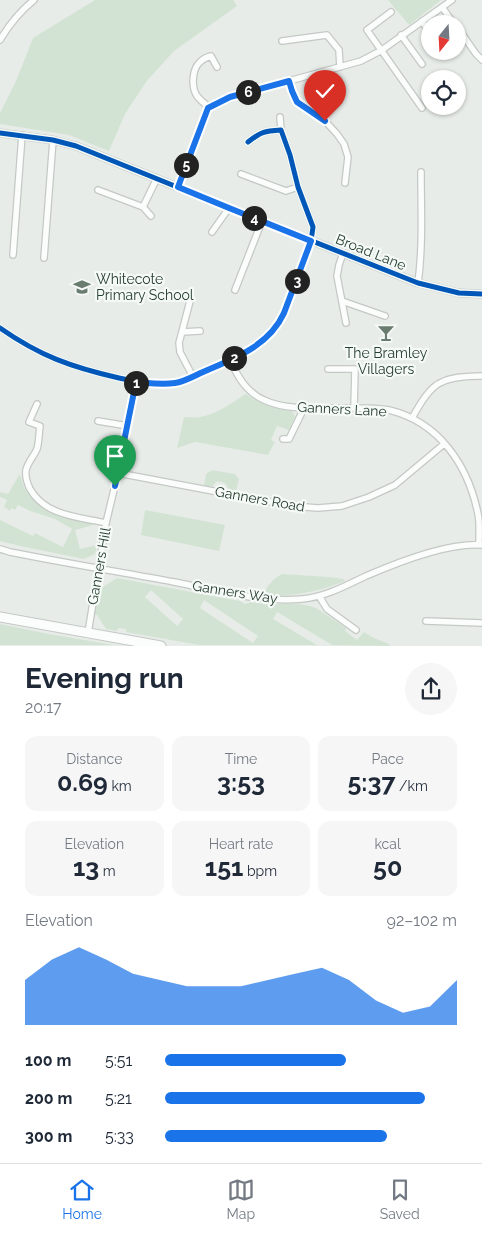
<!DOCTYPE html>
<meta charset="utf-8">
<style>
body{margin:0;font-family:Raleway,sans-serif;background:#f6f6f7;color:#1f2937;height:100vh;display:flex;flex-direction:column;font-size:19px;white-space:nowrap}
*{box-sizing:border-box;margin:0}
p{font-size:16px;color:#747a83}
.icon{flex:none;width:28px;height:28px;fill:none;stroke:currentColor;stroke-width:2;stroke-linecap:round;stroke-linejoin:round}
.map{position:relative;height:646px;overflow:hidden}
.drawer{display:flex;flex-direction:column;background:#fff;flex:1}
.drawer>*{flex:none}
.needle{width:32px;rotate:198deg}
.tools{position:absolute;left:421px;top:15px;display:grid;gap:10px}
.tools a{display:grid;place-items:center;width:45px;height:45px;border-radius:50%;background:#fff;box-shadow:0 1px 4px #0004;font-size:25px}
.pin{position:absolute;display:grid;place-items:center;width:42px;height:42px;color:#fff;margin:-51px -21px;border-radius:50% 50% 50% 0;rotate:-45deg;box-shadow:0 0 5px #0007}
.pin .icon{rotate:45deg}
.km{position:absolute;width:25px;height:25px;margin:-12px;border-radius:50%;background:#222;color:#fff;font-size:14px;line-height:25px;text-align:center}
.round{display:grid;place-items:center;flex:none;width:52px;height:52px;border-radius:26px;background:#f6f6f7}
.head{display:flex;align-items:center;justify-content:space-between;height:85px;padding:0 25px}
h1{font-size:28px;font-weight:700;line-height:38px}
.figures{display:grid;grid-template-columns:repeat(3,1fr);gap:8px;height:85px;padding:5px 25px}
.figures div{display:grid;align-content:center;border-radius:12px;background:#f6f6f7;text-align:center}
.figures b{font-size:25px;font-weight:700}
.figures small{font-size:14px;font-weight:400}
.figures p{font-size:14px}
.chart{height:140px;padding:10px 25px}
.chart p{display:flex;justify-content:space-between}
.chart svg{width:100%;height:90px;margin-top:5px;fill:#1a73e8;opacity:.7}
ul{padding:0 25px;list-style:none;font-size:16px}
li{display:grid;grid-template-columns:80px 60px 1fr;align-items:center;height:38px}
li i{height:12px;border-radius:6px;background:#1a73e8}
.menu{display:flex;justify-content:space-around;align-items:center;height:70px;border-top:1px solid #e0e1e3;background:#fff;font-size:14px;color:#747a83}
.menu a{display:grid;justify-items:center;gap:2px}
.menu .on{color:#1a73e8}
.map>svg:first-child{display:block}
.green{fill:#d3e3d3;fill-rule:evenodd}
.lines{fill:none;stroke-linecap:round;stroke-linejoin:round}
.minor-casing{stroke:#c4c9c5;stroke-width:8}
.tertiary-casing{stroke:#c4c9c5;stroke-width:9}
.secondary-casing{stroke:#c3c9c5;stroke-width:11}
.minor{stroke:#fbfcfc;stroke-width:5.5}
.tertiary{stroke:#fbfcfc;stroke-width:7}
.secondary{stroke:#fbfcfc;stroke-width:9}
.cycleway-casing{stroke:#f6faf7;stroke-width:8}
.cycleway{stroke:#0057b8;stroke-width:5}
.route-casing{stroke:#fff;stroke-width:10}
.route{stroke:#1a73e8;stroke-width:6}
.labels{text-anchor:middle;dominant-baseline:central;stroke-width:4.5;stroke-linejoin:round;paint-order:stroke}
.street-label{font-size:14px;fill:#263e2f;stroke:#f6faf7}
.poi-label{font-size:14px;fill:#263e2f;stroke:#f6faf7;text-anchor:start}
</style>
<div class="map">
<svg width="482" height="646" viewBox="0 0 482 646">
<rect width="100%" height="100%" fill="#e7ece8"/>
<!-- green -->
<path class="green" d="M95,0H233L237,6L174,51L146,82L125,114L109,151L69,135L0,124V113L16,81L33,38Z
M388,0H441L409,25Z
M245,394H246C260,405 275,408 292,411L295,416L289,430L277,426L271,440L275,442L268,455L195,442L177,448L184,417C189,417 195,418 200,417C217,414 232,403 245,394Z
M212,470L235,474L239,479L236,491L228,490C228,483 222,481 216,482L212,487L204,485L206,474Z
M19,475L21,476C23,494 39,508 55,515C67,520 81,521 93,524L90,526L75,530L80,549L97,545L95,554L84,559L20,546L0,541V520L33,536L35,533L63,547L72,529L55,519L30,511L18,505L15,510L11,508L10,511L4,507L7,500L0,497V492L8,494Z
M145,510L225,525L219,551L141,535Z
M282,574L329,577L344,579L345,581C318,592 292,597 264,595C266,586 274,578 282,574Z
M117,578L240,601L245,604L252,602L265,604H299L310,606L316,608L346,628L345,631L357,640L364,632L374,638L389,644V646L332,645L277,612L273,619L317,645H199L126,632V629L118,628L117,631L106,629L97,615L93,614L99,586L103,587ZM151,590L183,619L177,626L145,597ZM204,600L258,636L253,643L200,608Z
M0,624L49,634L114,645H0Z"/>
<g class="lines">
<!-- minor casing -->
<g class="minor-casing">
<path id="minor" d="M442,7L454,24
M391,12L367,30L422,108
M422,21L430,34
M458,28L476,54L482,60
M401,35L422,64
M0,40C9,25 20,11 34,0
M282,41L327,35L339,50L340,67
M289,81L291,91L297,102L325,121L337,134L344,144L348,157L345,183
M209,107C205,104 200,100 197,96C191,87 192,69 200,62C203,59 207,57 211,56L217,67
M280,117L281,130
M241,174L286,191L298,187
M178,187L209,107L230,97L289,81L361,61L382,50L452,0
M98,190L143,207L157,178
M143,207L151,216
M212,232L229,208
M343,253L339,265L337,276L346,323
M13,255L22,135
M44,258L53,140
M418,283C423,247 421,209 421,172
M235,290L262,221
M190,301L179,343L180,352L193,377
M342,301L385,316
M0,328C40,356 71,367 119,378C137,382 156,386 175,383C182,382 190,378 196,375C209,369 222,364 235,358C257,345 273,337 284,313L311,241L313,227L298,187L290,155L281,130C264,131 261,132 248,142
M182,332L200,331
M230,360C238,377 246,392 264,400C289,412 327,407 354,408C365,408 378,408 389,410C439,422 468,465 478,514C480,523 479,534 479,544
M328,369H355L354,408
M37,404L29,422L40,426C39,433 39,442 37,449C34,456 28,462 26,470C25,477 27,483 30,489C45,516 79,517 106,523
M412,418C419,406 429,387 442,382C452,377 471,376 482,376
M98,421L128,426
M283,439H289L304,408
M118,473L292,506L318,508L342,506L369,497L395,485L444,444
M0,549L10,552C65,563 120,572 174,582C216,590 259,603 302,599C325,597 345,586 366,576C396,563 449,542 482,545
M319,596L327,609L356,630
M426,621L482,623
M88,633L106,523L118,473L136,381"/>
</g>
<!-- tertiary casing -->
<g class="tertiary-casing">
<path id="tertiary" d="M0,133L53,140L76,146L229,208L418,283L459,293L482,294"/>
</g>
<!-- secondary casing -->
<g class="secondary-casing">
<path id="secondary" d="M0,617L161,646"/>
</g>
<!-- minor -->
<use href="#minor" class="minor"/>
<!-- tertiary -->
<use href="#tertiary" class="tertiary"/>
<!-- secondary -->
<use href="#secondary" class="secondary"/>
<!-- cycleway casing -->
<g class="cycleway-casing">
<path id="cycleway" d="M0,133L53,140L76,146L229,208L418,283L459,293L482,294
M0,328C40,356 71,367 119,378C137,382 156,386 175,383C182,382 190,378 196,375C209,369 222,364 235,358C257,345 273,337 284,313L311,241L313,227L298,187L290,155L281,130C264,131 261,132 248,142"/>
</g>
<!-- cycleway -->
<use href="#cycleway" class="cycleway"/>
</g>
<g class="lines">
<!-- route casing -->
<g class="route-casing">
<path id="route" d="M115,486L136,382C149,383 162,385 175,383C184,382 194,376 203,372C235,358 269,346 284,313L311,241L229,208L178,187L208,108L230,97L289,81L292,91L297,102L325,121"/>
</g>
<!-- route -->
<use href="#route" class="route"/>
</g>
<!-- icons -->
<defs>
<g id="school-bare" transform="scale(1.35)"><path d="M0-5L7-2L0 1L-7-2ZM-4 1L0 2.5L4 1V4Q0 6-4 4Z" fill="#6a7b70" stroke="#f6faf7" stroke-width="2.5" paint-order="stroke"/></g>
<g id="bar-bare" transform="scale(1.35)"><path d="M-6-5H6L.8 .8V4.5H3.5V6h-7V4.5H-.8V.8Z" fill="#6a7b70" stroke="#f6faf7" stroke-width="2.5" paint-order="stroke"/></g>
</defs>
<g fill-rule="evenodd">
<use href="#school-bare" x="82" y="287"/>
<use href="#bar-bare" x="386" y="333"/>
</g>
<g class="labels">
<!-- street labels -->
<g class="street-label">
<text transform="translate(371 252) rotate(22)">Broad Lane</text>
<text transform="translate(342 409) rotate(3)">Ganners Lane</text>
<text transform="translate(260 499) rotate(10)">Ganners Road</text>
<text transform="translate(99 566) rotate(-80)">Ganners Hill</text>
<text transform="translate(235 592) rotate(9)">Ganners Way</text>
</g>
<!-- poi labels -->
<g class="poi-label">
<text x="96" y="279">Whitecote<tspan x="96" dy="16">Primary School</tspan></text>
<text x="386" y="353" text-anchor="middle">The Bramley<tspan x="386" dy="16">Villagers</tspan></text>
</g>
</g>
</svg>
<div class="tools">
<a><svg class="needle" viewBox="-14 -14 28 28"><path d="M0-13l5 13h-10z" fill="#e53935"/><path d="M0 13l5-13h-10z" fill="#747a83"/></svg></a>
<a><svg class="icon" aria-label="locate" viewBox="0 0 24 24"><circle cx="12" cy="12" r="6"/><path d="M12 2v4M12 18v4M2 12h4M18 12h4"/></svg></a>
</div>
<div class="pin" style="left:115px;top:486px;background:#1e9e55"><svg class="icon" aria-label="arrive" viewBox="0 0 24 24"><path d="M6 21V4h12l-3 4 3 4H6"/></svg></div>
<div class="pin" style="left:325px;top:121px;background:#d93025"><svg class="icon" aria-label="check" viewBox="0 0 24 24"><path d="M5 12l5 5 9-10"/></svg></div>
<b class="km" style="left:136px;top:383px">1</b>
<b class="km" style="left:234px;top:358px">2</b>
<b class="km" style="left:297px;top:281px">3</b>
<b class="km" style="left:254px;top:218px">4</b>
<b class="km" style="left:186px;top:165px">5</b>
<b class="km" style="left:248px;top:92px">6</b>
</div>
<section class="drawer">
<div class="head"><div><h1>Evening run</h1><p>20:17</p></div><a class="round"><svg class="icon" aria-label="share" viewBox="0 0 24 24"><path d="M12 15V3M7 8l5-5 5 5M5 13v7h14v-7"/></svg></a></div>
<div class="figures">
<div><p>Distance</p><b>0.69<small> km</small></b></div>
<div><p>Time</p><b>3:53</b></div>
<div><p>Pace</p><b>5:37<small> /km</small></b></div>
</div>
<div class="figures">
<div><p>Elevation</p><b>13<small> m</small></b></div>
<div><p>Heart rate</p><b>151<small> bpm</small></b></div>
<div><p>kcal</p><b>50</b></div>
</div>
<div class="chart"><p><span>Elevation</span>92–102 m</p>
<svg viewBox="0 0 160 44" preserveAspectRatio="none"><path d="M0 44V22L10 12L20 6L30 12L40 19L50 22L60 25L70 25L80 25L90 22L100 19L110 16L120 22L130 32L140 38L150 35L160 22V44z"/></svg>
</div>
<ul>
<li><b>100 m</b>5:51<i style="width:62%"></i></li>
<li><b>200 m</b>5:21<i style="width:89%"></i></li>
<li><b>300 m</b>5:33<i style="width:76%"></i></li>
</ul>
</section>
<nav class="menu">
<a class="on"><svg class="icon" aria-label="home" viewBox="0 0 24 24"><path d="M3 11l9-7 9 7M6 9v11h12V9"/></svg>Home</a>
<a><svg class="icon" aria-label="map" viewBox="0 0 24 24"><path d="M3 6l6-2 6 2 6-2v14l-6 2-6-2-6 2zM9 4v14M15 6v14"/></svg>Map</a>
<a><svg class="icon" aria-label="saved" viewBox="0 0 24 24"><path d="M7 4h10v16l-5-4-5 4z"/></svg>Saved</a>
</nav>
